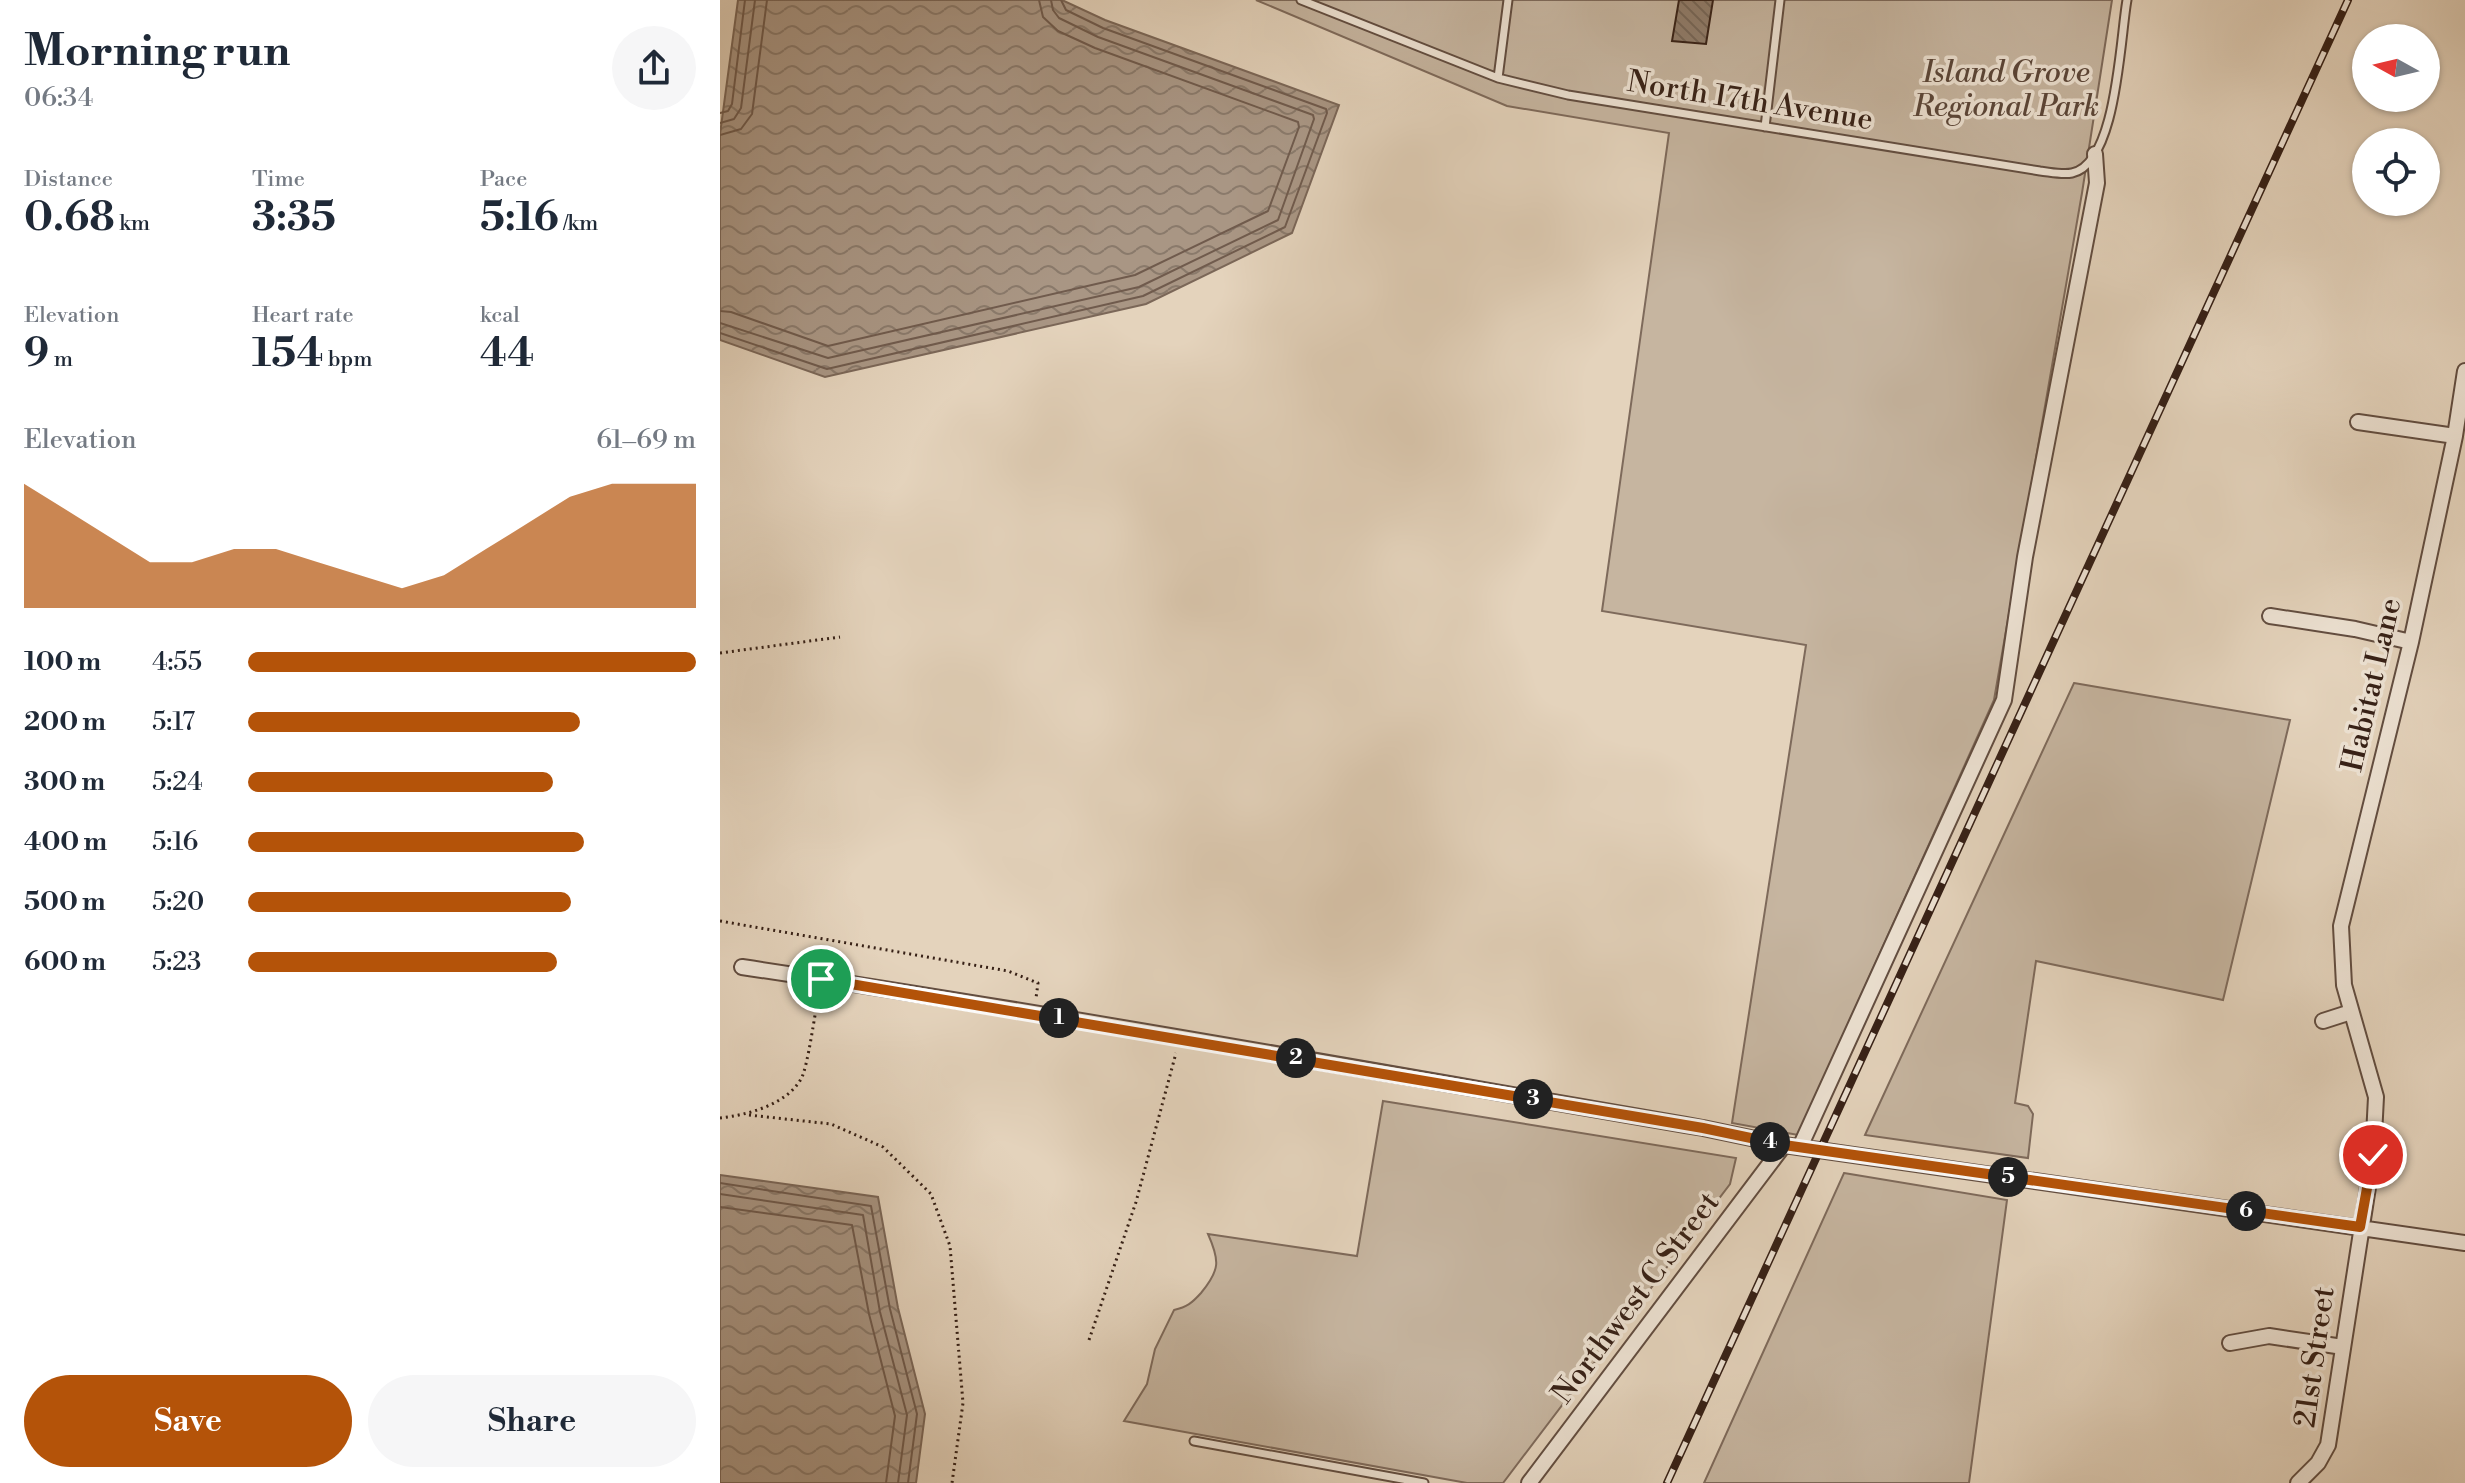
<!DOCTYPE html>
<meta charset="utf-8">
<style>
body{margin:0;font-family:"Libre Bodoni",serif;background:#f6f6f7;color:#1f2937;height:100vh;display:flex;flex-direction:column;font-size:30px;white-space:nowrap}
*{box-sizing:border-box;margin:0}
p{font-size:26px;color:#747a83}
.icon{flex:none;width:44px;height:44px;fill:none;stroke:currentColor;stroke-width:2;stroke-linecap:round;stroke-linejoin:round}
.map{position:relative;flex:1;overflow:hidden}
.side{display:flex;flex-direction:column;background:#fff;width:720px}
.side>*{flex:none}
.needle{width:52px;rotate:278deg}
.tools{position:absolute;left:1632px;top:24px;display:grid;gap:16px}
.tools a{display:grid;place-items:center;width:88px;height:88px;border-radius:50%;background:#fff;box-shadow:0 2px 6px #0004;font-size:40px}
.pin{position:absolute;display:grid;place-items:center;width:68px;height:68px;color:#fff;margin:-34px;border:4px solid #fff;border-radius:50%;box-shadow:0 2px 8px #0007}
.km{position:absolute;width:40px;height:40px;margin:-20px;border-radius:50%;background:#222;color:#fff;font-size:22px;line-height:40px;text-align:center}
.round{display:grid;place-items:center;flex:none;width:84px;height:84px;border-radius:42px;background:#f6f6f7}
.head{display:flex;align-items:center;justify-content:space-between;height:136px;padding:0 24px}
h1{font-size:44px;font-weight:800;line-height:60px}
.figures{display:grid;grid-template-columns:repeat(3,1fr);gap:12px;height:136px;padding:8px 24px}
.figures div{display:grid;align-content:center}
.figures b{font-size:40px;font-weight:800}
.figures small{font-size:22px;font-weight:400}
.figures p{font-size:22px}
.chart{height:224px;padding:16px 24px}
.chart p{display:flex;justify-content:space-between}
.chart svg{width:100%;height:144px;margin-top:8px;fill:#b45309;opacity:.7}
.cta{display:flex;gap:16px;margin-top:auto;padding:16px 24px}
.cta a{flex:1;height:92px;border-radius:48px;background:#b45309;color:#fff;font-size:32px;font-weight:800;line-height:92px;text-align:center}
.cta a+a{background:#f6f6f7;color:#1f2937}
ul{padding:0 24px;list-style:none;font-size:26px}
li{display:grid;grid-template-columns:128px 96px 1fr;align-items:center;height:60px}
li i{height:20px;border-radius:10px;background:#b45309}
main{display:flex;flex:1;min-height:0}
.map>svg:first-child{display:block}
.green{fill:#c6b5a0;stroke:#7e6a5b;stroke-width:2}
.water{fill:url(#water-waves);stroke:#7b6758;stroke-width:2}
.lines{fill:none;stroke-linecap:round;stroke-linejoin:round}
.shore{stroke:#705b4d;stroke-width:2}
.building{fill:url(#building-back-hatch);stroke:#362016;stroke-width:2}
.service-casing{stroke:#624d40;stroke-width:11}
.minor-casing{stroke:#624d40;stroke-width:18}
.path{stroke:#362016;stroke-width:3;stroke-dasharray:2 4;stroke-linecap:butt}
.service{stroke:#ede2d3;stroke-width:7}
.minor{stroke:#ede2d3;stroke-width:14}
.rail-casing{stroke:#362016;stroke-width:8}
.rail{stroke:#ede2d3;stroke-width:5;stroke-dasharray:15;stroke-linecap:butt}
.route-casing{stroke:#fff;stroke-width:16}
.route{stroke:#b45309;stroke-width:10}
.labels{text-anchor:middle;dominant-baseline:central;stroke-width:7;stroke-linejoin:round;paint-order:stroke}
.park-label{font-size:30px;font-style:italic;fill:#5a4538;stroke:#ede2d3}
.street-label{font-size:30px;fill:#362016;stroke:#ede2d3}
</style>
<main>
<section class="side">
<div class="head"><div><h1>Morning run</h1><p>06:34</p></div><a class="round"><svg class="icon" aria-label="share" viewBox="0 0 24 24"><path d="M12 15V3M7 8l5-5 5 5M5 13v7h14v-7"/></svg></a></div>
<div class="figures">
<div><p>Distance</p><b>0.68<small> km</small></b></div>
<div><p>Time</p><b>3:35</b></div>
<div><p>Pace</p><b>5:16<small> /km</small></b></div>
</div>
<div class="figures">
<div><p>Elevation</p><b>9<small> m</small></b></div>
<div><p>Heart rate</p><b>154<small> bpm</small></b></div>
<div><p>kcal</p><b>44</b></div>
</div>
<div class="chart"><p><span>Elevation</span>61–69 m</p>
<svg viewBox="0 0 160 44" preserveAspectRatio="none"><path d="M0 44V6L10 14L20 22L30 30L40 30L50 26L60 26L70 30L80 34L90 38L100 34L110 26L120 18L130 10L140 6L150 6L160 6V44z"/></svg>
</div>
<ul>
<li><b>100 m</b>4:55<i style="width:100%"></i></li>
<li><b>200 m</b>5:17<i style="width:74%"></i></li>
<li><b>300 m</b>5:24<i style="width:68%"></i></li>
<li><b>400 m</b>5:16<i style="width:75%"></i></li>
<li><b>500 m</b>5:20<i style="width:72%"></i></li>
<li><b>600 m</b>5:23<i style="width:69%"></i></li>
</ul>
<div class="cta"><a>Save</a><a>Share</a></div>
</section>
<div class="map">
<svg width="1745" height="1483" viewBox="0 0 1745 1483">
<defs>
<pattern id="water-waves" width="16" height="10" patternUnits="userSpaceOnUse" patternTransform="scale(2)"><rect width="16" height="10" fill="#a99684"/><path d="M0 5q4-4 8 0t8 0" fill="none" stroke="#8a7a6b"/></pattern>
<pattern id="building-back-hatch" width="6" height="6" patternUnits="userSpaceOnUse" patternTransform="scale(2)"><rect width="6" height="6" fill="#907d6c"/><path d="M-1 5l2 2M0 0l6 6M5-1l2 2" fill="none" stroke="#766658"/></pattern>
</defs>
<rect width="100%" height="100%" fill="#e4d3bc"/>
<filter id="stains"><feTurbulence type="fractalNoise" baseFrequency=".0025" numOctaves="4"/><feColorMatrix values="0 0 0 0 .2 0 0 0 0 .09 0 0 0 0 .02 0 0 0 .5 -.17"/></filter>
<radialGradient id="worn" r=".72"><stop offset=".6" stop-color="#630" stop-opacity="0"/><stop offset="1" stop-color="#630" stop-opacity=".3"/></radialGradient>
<!-- green -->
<path class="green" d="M536,0H1392L1362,193L1274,700L1078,1135L1012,1123L1086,645L882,611L949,133L787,106Z
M1354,683L1570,720L1503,1000L1316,961L1295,1103L1308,1106L1313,1114L1308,1158L1145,1135Z
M663,1101L1016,1158L1010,1184L783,1483H747L404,1421L427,1384L435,1349L454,1310C467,1307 472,1303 481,1293C500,1270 500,1261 488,1234L637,1256Z
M1124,1173L1287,1200L1249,1483H984Z"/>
<!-- water -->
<path class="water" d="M18,0H342L385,20L619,105L572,233L426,304L105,377L0,340V134Z
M0,1175L158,1197L178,1308L205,1414L196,1483H0Z"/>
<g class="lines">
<!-- shore -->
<path class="shore" d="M0,113L8,111L12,104L25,0
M0,123L14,119L21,108L35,0
M0,135L21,129L32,114L47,0
M0,311L11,312L108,346L415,275L548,211L579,127L578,122L375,48L338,31L323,17L319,0
M0,323L108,358L419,287L558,220L594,119L593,115L378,37L339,18L333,10L331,0
M0,333L107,369L423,296L565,227L607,113L606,109L383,28L346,10L341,0
M0,1183L151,1206L170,1309L197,1414L188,1483
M0,1194L143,1215L160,1312L187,1415L178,1483
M0,1207L132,1225L149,1314L175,1416L166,1483"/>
</g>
<!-- building -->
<path class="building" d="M959,0H993L986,44L952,41Z"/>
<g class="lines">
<!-- service casing -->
<g class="service-casing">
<path id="service" d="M581,0L778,78L848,95L1320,171C1330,172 1342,175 1352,173C1397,164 1400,38 1407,0
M778,78L788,0
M1045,127L1060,0
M474,1441L704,1483"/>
</g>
<!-- minor casing -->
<g class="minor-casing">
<path id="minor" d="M1638,422L1735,436
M1550,616L1635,629L1691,642
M22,967C343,1015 663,1073 983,1128L1064,1145L1745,1243
M1603,1021L1631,1012
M1080,1147L1284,700L1305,557L1377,183L1375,154
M1510,1343L1549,1336L1623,1347
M809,1483L1064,1145
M1578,1483L1598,1463L1608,1445L1653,1155L1656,1097L1624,985L1621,926L1691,642L1735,436L1745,371"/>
</g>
<!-- path -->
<path class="path" d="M0,653L120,637
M0,921L288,971L318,983L316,998
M29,1115L111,1124L163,1147L211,1194L230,1246L243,1403L232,1483
M0,1118C27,1115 66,1105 81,1079C88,1067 95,1011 99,993
M369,1340L416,1202L456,1053"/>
<!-- service -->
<use href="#service" class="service"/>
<!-- minor -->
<use href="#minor" class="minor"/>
<!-- rail casing -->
<g class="rail-casing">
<path id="rail" d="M947,1483L1628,0"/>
</g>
<!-- rail -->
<use href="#rail" class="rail"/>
</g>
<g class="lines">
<!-- route casing -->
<g class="route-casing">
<path id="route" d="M101,979L983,1128L1064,1145L1640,1227L1653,1155"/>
</g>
<!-- route -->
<use href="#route" class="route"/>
</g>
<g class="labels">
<!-- park labels -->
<g class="park-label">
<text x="1286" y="73">Island Grove<tspan x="1286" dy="34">Regional Park</tspan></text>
</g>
<!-- street labels -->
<g class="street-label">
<text transform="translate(1030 101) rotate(9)">North 17th Avenue</text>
<text transform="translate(1652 685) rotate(-77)">Habitat Lane</text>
<text transform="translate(916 1298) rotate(-53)">Northwest C Street</text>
<text transform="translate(1595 1357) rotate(-82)">21st Street</text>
</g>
</g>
<rect width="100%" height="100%" filter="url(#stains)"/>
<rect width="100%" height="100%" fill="url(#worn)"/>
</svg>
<div class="tools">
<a><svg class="needle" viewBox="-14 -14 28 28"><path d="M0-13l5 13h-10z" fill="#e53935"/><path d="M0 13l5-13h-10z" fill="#747a83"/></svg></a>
<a><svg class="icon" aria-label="locate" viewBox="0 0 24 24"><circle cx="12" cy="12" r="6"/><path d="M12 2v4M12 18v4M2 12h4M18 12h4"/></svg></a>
</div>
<div class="pin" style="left:101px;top:979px;background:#1e9e55"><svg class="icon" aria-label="arrive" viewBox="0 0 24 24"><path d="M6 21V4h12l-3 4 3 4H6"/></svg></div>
<div class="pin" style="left:1653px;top:1155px;background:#d93025"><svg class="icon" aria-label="check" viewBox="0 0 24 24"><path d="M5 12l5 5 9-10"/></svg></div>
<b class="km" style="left:339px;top:1018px">1</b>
<b class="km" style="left:576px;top:1058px">2</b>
<b class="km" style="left:813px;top:1099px">3</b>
<b class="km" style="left:1050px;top:1142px">4</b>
<b class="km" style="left:1288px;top:1177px">5</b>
<b class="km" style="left:1526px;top:1211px">6</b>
</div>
</main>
